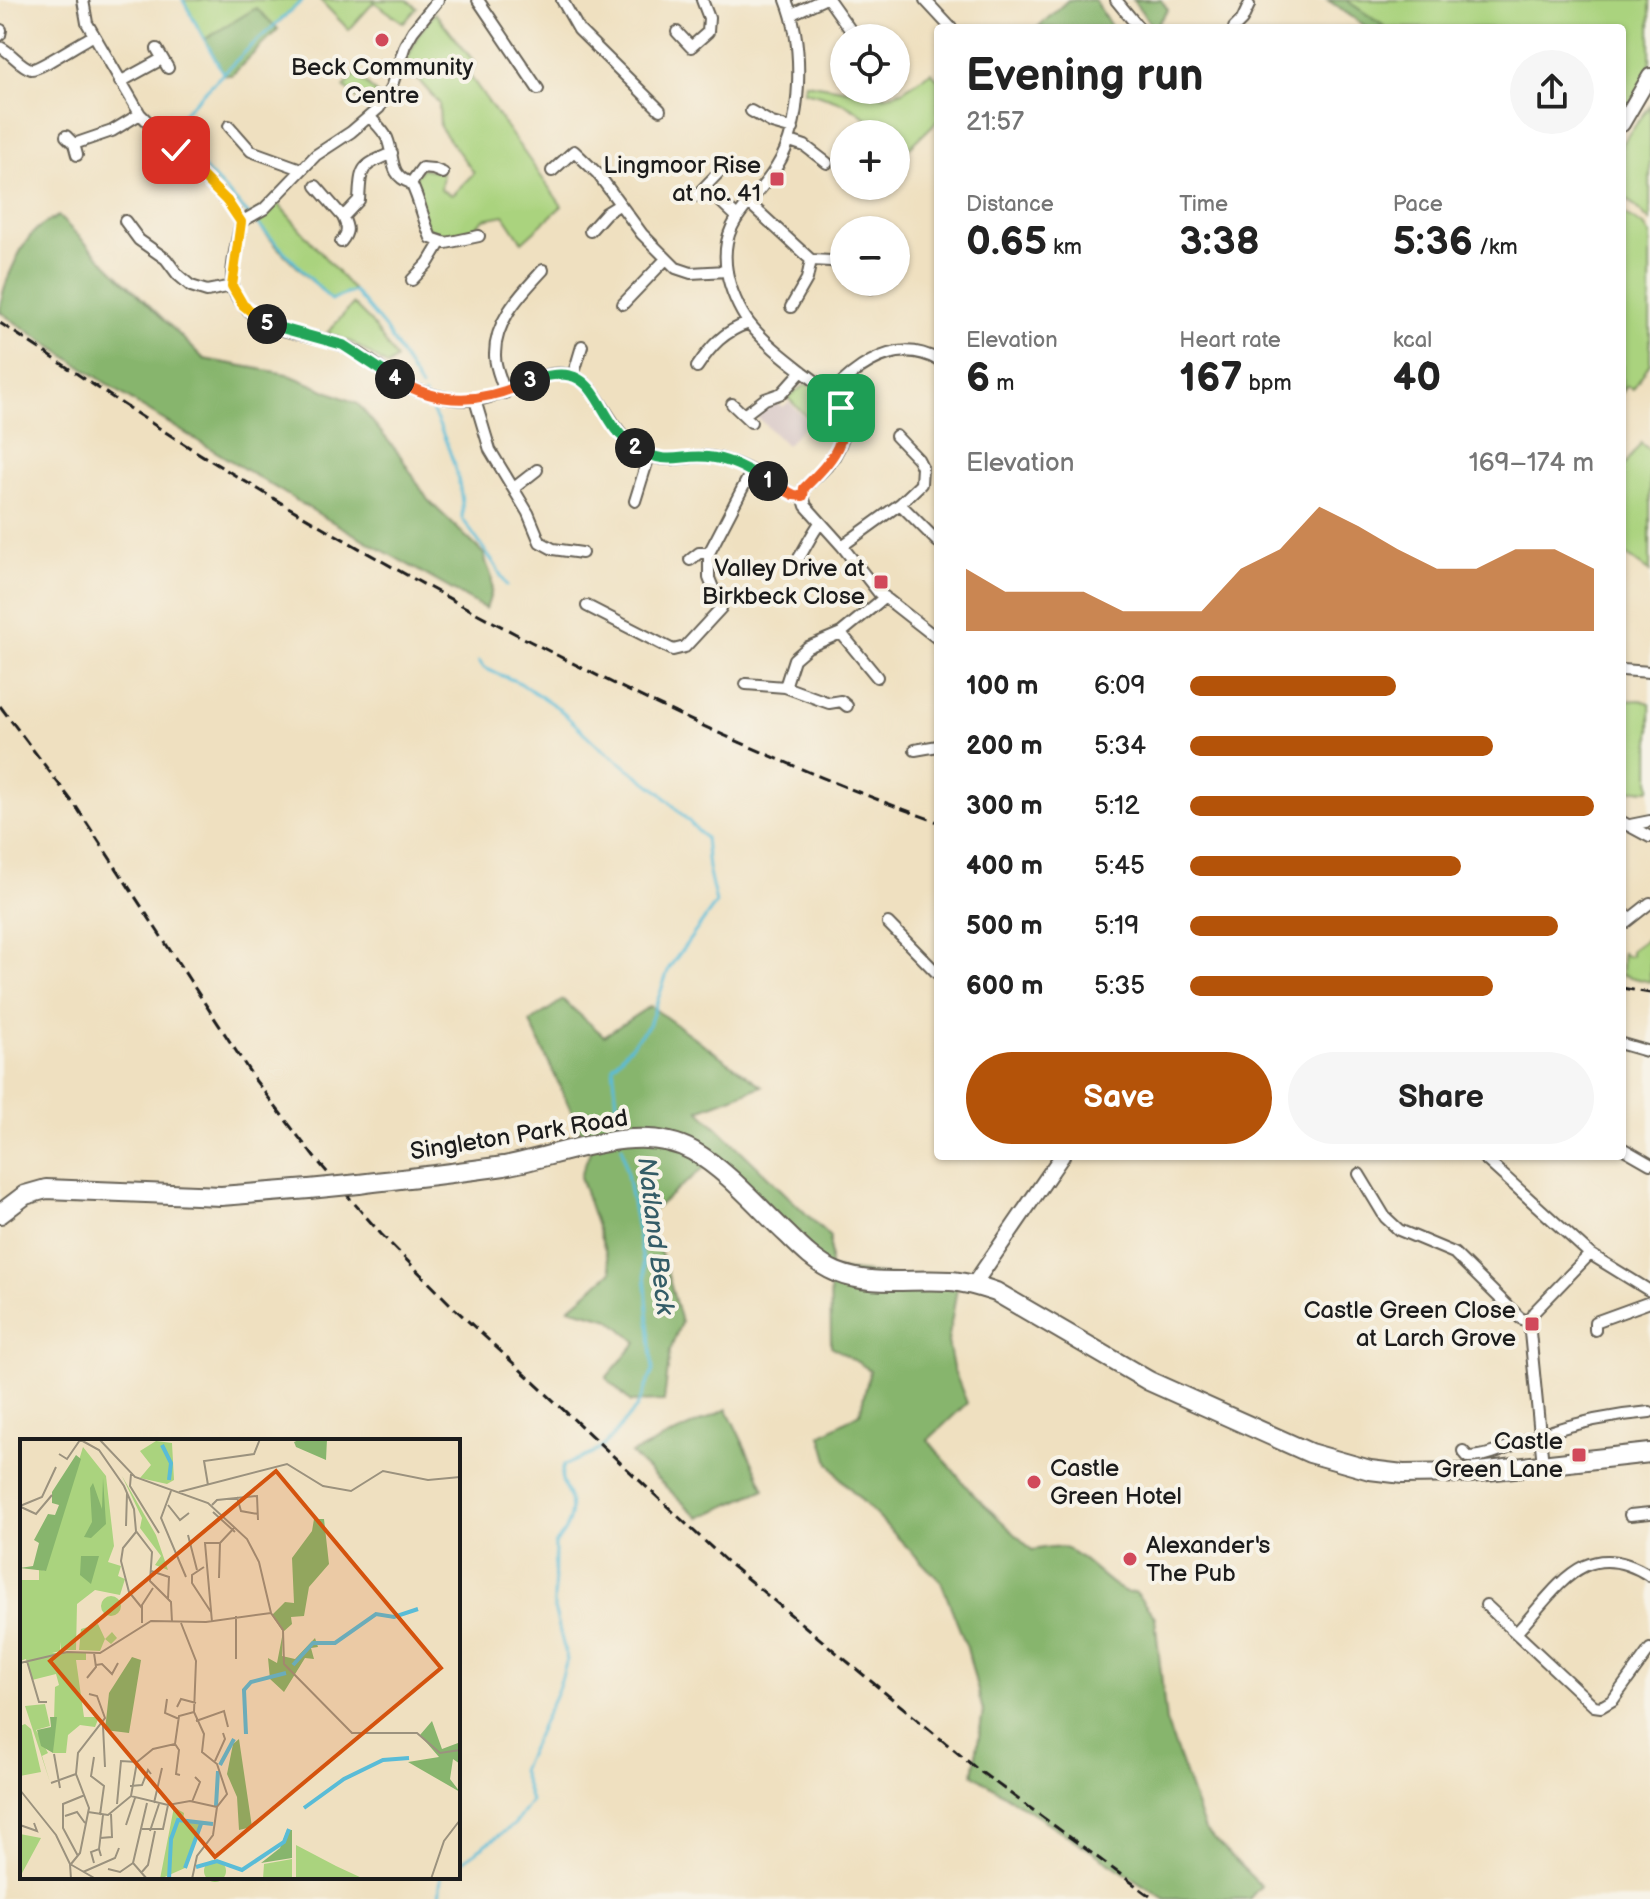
<!DOCTYPE html>
<meta charset="utf-8">
<style>
body{margin:0;font-family:"Balsamiq Sans",sans-serif;background:#f6f6f6;color:#222;height:100vh;display:flex;flex-direction:column;font-size:30px;white-space:nowrap}
*{box-sizing:border-box;margin:0}
p{font-size:26px;color:#767676}
.icon{flex:none;width:44px;height:44px;fill:none;stroke:currentColor;stroke-width:2;stroke-linecap:round;stroke-linejoin:round}
.map{position:relative;flex:1;overflow:hidden}
.sheet{position:absolute;left:934px;top:24px;width:692px;height:1136px;display:flex;flex-direction:column;background:#fff;border-radius:8px;box-shadow:0 2px 6px #0004}
.sheet>*{flex:none}
.tools{position:absolute;left:830px;top:24px;display:grid;gap:16px}
.tools a{display:grid;place-items:center;width:80px;height:80px;border-radius:50%;background:#fff;box-shadow:0 2px 6px #0004;font-size:40px}
.pin{position:absolute;display:grid;place-items:center;width:68px;height:68px;color:#fff;margin:-34px;border-radius:16px;box-shadow:0 4px 12px #0006}
.km{position:absolute;width:40px;height:40px;margin:-20px;border-radius:50%;background:#222;color:#fff;font-size:22px;line-height:40px;text-align:center}
.round{display:grid;place-items:center;flex:none;width:84px;height:84px;border-radius:42px;background:#f6f6f6}
.summary{display:flex;align-items:center;justify-content:space-between;height:136px;padding:0 32px}
h1{font-size:44px;font-weight:600;line-height:60px}
.figures{display:grid;grid-template-columns:repeat(3,1fr);gap:12px;height:136px;padding:8px 32px}
.figures div{display:grid;align-content:center}
.figures b{font-size:40px;font-weight:600}
.figures small{font-size:22px;font-weight:400}
.figures p{font-size:22px}
.chart{height:224px;padding:16px 32px}
.chart p{display:flex;justify-content:space-between}
.chart svg{width:100%;height:144px;margin-top:8px;fill:#b45309;opacity:.7}
.cta{display:flex;gap:16px;margin-top:auto;padding:16px 32px}
.cta a{flex:1;height:92px;border-radius:48px;background:#b45309;color:#fff;font-size:32px;font-weight:600;line-height:92px;text-align:center}
.cta a+a{background:#f6f6f6;color:#222}
ul{padding:0 32px;list-style:none;font-size:26px}
li{display:grid;grid-template-columns:128px 96px 1fr;align-items:center;height:60px}
li i{height:20px;border-radius:10px;background:#b45309}
.map>svg:first-child{display:block}
.industrial{fill:#d2bfc0}
.green{fill:#aad37e;stroke:#63784d;stroke-width:2}
.forest{fill:#87b56d;stroke:#526844;stroke-width:2}
.lines{fill:none;stroke-linecap:round;stroke-linejoin:round}
.stream{stroke:#59bcd7;stroke-width:3}
.street-casing{stroke:#666155;stroke-width:14}
.secondary-casing{stroke:#666155;stroke-width:18}
.highway-casing{stroke:#666155;stroke-width:22}
.street{stroke:#fff;stroke-width:10}
.secondary{stroke:#fff;stroke-width:14}
.highway{stroke:#fff;stroke-width:18}
.rail{stroke:#1c1c1c;stroke-width:3;stroke-dasharray:12 6;stroke-linecap:butt}
.highway-bridge-casing{stroke:#666155;stroke-width:22;stroke-linecap:butt}
.highway-bridge{stroke:#fff;stroke-width:18}
.split-1-casing{stroke:#fff;stroke-width:16}
.split-2-casing{stroke:#fff;stroke-width:16}
.split-3-casing{stroke:#fff;stroke-width:16}
.split-4-casing{stroke:#fff;stroke-width:16}
.split-5-casing{stroke:#fff;stroke-width:16}
.split-6-casing{stroke:#fff;stroke-width:16}
.split-7-casing{stroke:#fff;stroke-width:16}
.split-1{stroke:#f0652b;stroke-width:10}
.split-2{stroke:#22a559;stroke-width:10}
.split-3{stroke:#22a559;stroke-width:10}
.split-4{stroke:#f0652b;stroke-width:10}
.split-5{stroke:#22a559;stroke-width:10}
.split-6{stroke:#f5b400;stroke-width:10}
.split-7{stroke:#f5b400;stroke-width:10}
.poi-dot{fill:#d1495b;stroke:#f7f3e8;stroke-width:3}
.labels{text-anchor:middle;dominant-baseline:central;stroke-width:8;stroke-linejoin:round;paint-order:stroke}
.poi-label{font-size:24px;fill:#1c1c1c;stroke:#f7f3e8;text-anchor:end}
.street-label{font-size:24px;fill:#1c1c1c;stroke:#f7f3e8}
.water-label{font-size:26px;font-style:italic;fill:#345c67;stroke:#f7f3e8}
.inset-river{fill:none;stroke:#59bcd7;stroke-width:4}
.inset-road{fill:none;stroke:#9b927e;stroke-width:2}
.view{fill:#d4530e;fill-opacity:0.15;stroke:#d4530e;stroke-width:4}
.inset-edge{fill:none;stroke:#1c1c1c;stroke-width:4}
</style>
<div class="map">
<svg width="1650" height="1899" viewBox="0 0 1650 1899">
<rect width="100%" height="100%" fill="#f7f3e8"/>
<filter id="ink" filterUnits="userSpaceOnUse"><feTurbulence type="fractalNoise" baseFrequency=".0125" numOctaves="2"/><feDisplacementMap in="SourceGraphic" scale="16" xChannelSelector="R" yChannelSelector="G"/><feConvolveMatrix kernelMatrix="1 2 1 2 8 2 1 2 1" color-interpolation-filters="sRGB"/></filter>
<filter id="wash" filterUnits="userSpaceOnUse"><feTurbulence type="fractalNoise" baseFrequency=".006" numOctaves="4" result="noise"/><feDisplacementMap in="SourceGraphic" scale="32" xChannelSelector="R" yChannelSelector="G"/><feGaussianBlur stdDeviation="1.8" result="paint"/><feColorMatrix in="noise" values="0 0 0 0 0 0 0 0 0 0 0 0 0 0 0 0 0 1.4 0 .05"/><feComposite in="paint" operator="in"/></filter>
<g filter="url(#wash)">
<rect width="100%" height="100%" fill="#efe0c0"/>
<!-- industrial -->
<path class="industrial" d="M789,402L808,422L786,445L756,416L767,404L775,403L783,407Z"/>
<!-- green -->
<path class="green" d="M183,0H303L223,73Z
M320,0H407L417,8L404,23L374,2L349,30Z
M1328,0H1650V72L1622,119V28H1368Z
M435,13L476,64L470,76L562,206L522,242L504,215L484,219L470,233L456,238H431L411,183L422,168L443,173L441,190L452,195L474,173L440,127L439,103L405,65L418,35Z
M931,72L938,79V120L896,161V134H879C863,107 834,98 804,91L805,83L886,96L902,91Z
M356,74L377,94V98L371,105L363,104L344,87Z
M1650,106V221L1622,194V143Z
M274,199L354,291L331,300L278,248L251,216Z
M1622,213L1644,226L1650,235V363L1633,389L1627,386L1622,393Z
M353,304L371,322L396,359L388,366L353,343L327,333Z
M807,384C832,393 840,418 832,442L787,397Z
M1641,443L1650,450V572L1622,552V469Z
M1622,701L1640,700L1650,703V789L1648,790H1622Z
M1650,936V982L1622,975V953L1626,956L1631,955V950Z"/>
<!-- forest -->
<path class="forest" d="M1068,0H1095L1112,28H1037Z
M1133,0H1161L1168,10L1154,28Z
M1328,0H1346L1387,28H1368Z
M256,8L278,29L232,75H224L205,39Z
M58,216L204,359L287,374L358,404L400,455L428,500L485,555C485,563 488,566 491,575C494,587 490,598 486,609L322,516L137,404L0,312C0,290 20,245 36,230C42,224 52,220 58,216Z
M563,1000L604,1036L650,1006L762,1086L699,1110L830,1237V1269L958,1282L948,1342L953,1368L967,1403L928,1440L971,1492L1032,1550C1040,1549 1050,1546 1058,1547C1080,1548 1106,1586 1129,1593L1135,1592L1155,1617L1166,1721L1205,1830L1261,1886L1249,1899H1165L973,1774L983,1711L967,1648L941,1582L842,1480L829,1463L821,1435L860,1413L870,1370L831,1346L830,1269L712,1161L645,1217L664,1261L681,1322L670,1351L664,1401L631,1402L606,1378L637,1342L610,1319L569,1308L612,1271L580,1177L590,1151L530,1022Z
M727,1409L765,1489L699,1518L631,1454Z"/>
<g class="lines">
<!-- stream -->
<path class="stream" d="M183,0L223,73
M303,0L249,48L175,121V138L331,300L354,291L385,328L421,388
M424,395C442,427 465,482 462,518L495,565L507,586
M479,661L484,668L520,683L557,707L597,745L660,792L705,838L708,868L716,903L669,968L649,1025L613,1066L620,1132
M458,1864L514,1825L531,1801L521,1770L558,1689L567,1660L554,1608L555,1544C565,1533 573,1518 570,1502C567,1485 557,1484 564,1465L592,1454L606,1444L637,1407L653,1371L645,1273L622,1147
M439,1899L441,1877"/>
</g>
</g>
<g filter="url(#ink)">
<g class="lines">
<!-- street casing -->
<g class="street-casing">
<path id="street" d="M83,0L87,23L140,114L228,202L241,222C238,237 229,274 233,288C237,301 253,317 266,323C289,335 317,335 342,345C363,353 379,369 398,381C418,393 451,401 474,400C505,398 544,364 573,376C604,389 607,434 646,454C668,465 689,454 711,457C740,461 769,481 794,495L803,496L806,506L842,546L878,592L938,639
M478,0L538,89
M562,0L579,30L660,110
M786,0C804,44 803,125 777,166C754,205 718,219 727,272C730,289 739,310 749,323C763,341 785,358 803,372C835,395 859,415 834,457C827,469 814,478 804,488L803,496
M829,0L856,38
M925,0L951,28
M1116,0L1139,28
M792,14L822,0
M1234,28L1242,20L1249,5
M677,32L691,47L708,32L709,18L702,0
M0,35L1,30
M0,47C11,52 20,66 31,69C39,70 82,41 93,36
M157,49L168,68
M120,82L162,59
M751,111L772,123L793,129
M370,117C376,124 383,130 387,138C395,157 388,175 411,183C420,201 423,219 431,238L446,243L479,236
M229,126L251,151L301,169
M66,136L74,144L77,155
M790,141L805,146L827,163
M74,144L112,131L140,114
M552,171L574,151L598,174L642,234L676,268L691,273L727,271
M411,183L422,168L433,169L443,173
M316,186L343,217
M705,187L736,216
M696,196L721,170
M748,202L811,260L831,261L844,267
M125,221L139,240L166,259L178,275L191,286L207,291L232,286
M241,222L264,209L316,155L351,132L379,108L391,88L405,45L413,31L438,0
M590,231L606,213L619,205
M341,242C349,232 348,228 343,217L359,200C361,166 360,167 392,153
M412,280L428,263L440,243
M865,282L871,288
M623,304L666,259
M791,307L807,279L811,260
M697,367C711,346 724,331 749,323
M573,376L582,346
M505,393C502,381 495,368 495,356C494,321 521,294 543,270
M831,393C859,364 898,337 938,360
M475,400L490,450L528,513L540,542L553,549L582,553
M732,404L751,422
M744,415L765,399L782,393L802,371
M514,488L537,470
M635,501L649,456
M900,504L938,542
M842,546L900,504L921,484L922,467L918,459L896,436
M690,560L699,553H709
M789,572C802,557 808,539 820,523
M587,606L673,650L685,647L721,608L709,578V553L751,472
M841,633L877,677
M1622,670L1650,672
M746,684L785,687L829,703L841,701L847,706
M785,687L794,659L808,647L841,633L885,597
M915,750L938,746
M1622,822L1650,837
M1630,825L1650,821
M888,923L938,974
M1622,925L1650,903
M1622,1044L1650,1052
M1622,1148L1650,1164
M1482,1156L1590,1254L1534,1312L1529,1322
M1359,1174L1385,1217L1399,1230L1454,1253L1520,1318L1529,1322L1543,1465
M1590,1254L1650,1291
M1595,1330V1322L1650,1302
M1463,1451L1468,1457C1493,1457 1516,1442 1539,1435C1575,1423 1612,1415 1650,1412
M1630,1515L1650,1513
M1486,1605L1594,1706L1601,1707L1613,1700L1650,1649
M1517,1632C1558,1588 1585,1534 1650,1576"/>
</g>
<!-- secondary casing -->
<g class="secondary-casing">
<path id="secondary" d="M1622,124L1650,76
M974,1284L1062,1156"/>
</g>
<!-- highway casing -->
<g class="highway-casing">
<path id="highway" d="M359,1184C408,1178 456,1173 504,1166C560,1156 639,1120 693,1151C728,1171 758,1207 788,1235C802,1249 817,1264 836,1272C872,1287 911,1278 950,1281C966,1282 981,1287 996,1292L1149,1381L1310,1453L1370,1470L1403,1474L1469,1473L1650,1453
M0,1214L25,1195L46,1189L221,1196L309,1189"/>
</g>
<!-- street -->
<use href="#street" class="street"/>
<!-- secondary -->
<use href="#secondary" class="secondary"/>
<!-- highway -->
<use href="#highway" class="highway"/>
<!-- rail -->
<path class="rail" d="M0,323C71,369 141,418 213,462C440,600 687,732 938,822
M0,706L77,808L255,1080L314,1157L381,1234L453,1307L726,1561L977,1769L1154,1899
M1622,988L1650,993"/>
<!-- highway-bridge casing -->
<g class="highway-bridge-casing">
<path id="highway-bridge" d="M309,1189L359,1184"/>
</g>
<!-- highway-bridge -->
<use href="#highway-bridge" class="highway-bridge"/>
</g>
</g>
<g class="lines" filter="url(#ink)">
<!-- split-1 casing -->
<g class="split-1-casing">
<path id="split-1" d="M768,481L794,495L803,496L804,488C828,465 850,443 841,408"/>
</g>
<!-- split-2 casing -->
<g class="split-2-casing">
<path id="split-2" d="M635,448C672,469 682,451 715,458C734,461 751,472 768,481"/>
</g>
<!-- split-3 casing -->
<g class="split-3-casing">
<path id="split-3" d="M530,381C602,354 591,417 635,448"/>
</g>
<!-- split-4 casing -->
<g class="split-4-casing">
<path id="split-4" d="M395,379C441,407 483,403 530,381"/>
</g>
<!-- split-5 casing -->
<g class="split-5-casing">
<path id="split-5" d="M267,324L343,345L395,379"/>
</g>
<!-- split-6 casing -->
<g class="split-6-casing">
<path id="split-6" d="M227,201L241,222L232,286L243,305L267,324"/>
</g>
<!-- split-7 casing -->
<g class="split-7-casing">
<path id="split-7" d="M176,150L227,201"/>
</g>
<!-- split-1 -->
<use href="#split-1" class="split-1"/>
<!-- split-2 -->
<use href="#split-2" class="split-2"/>
<!-- split-3 -->
<use href="#split-3" class="split-3"/>
<!-- split-4 -->
<use href="#split-4" class="split-4"/>
<!-- split-5 -->
<use href="#split-5" class="split-5"/>
<!-- split-6 -->
<use href="#split-6" class="split-6"/>
<!-- split-7 -->
<use href="#split-7" class="split-7"/>
</g>
<!-- markers -->
<g class="poi-dot">
<circle cx="382" cy="40" r="8"/>
<rect x="769" y="171" width="16" height="16" rx="4"/>
<rect x="873" y="574" width="16" height="16" rx="4"/>
<rect x="1524" y="1316" width="16" height="16" rx="4"/>
<rect x="1571" y="1447" width="16" height="16" rx="4"/>
<circle cx="1034" cy="1482" r="8"/>
<circle cx="1130" cy="1559" r="8"/>
</g>
<g class="labels">
<!-- poi labels -->
<g class="poi-label">
<text x="382" y="67" text-anchor="middle">Beck Community<tspan x="382" dy="28">Centre</tspan></text>
<text x="761" y="165">Lingmoor Rise<tspan x="761" dy="28">at no. 41</tspan></text>
<text x="865" y="568">Valley Drive at<tspan x="865" dy="28">Birkbeck Close</tspan></text>
<text x="1516" y="1310">Castle Green Close<tspan x="1516" dy="28">at Larch Grove</tspan></text>
<text x="1563" y="1441">Castle<tspan x="1563" dy="28">Green Lane</tspan></text>
<text x="1050" y="1468" text-anchor="start">Castle<tspan x="1050" dy="28">Green Hotel</tspan></text>
<text x="1146" y="1545" text-anchor="start">Alexander's<tspan x="1146" dy="28">The Pub</tspan></text>
</g>
<!-- street labels -->
<g class="street-label">
<text transform="translate(519 1135) rotate(-9)">Singleton Park Road</text>
</g>
<!-- water labels -->
<g class="water-label">
<text transform="translate(655 1236) rotate(83)">Natland Beck</text>
</g>
</g>
<!-- overview -->
<g transform="translate(20 1439)">
<rect width="440" height="440" fill="#efe0c0"/>
<path d="M136,2L152,4L154,41L147,45L120,39L131,26L120,12ZM63,8L86,37L94,107L88,123L101,127L98,137L105,140L100,156L75,151L57,165L56,211H41L40,203V212L32,214H66V221H56L64,278H79L75,288L60,286L48,296L46,314H33L35,248L39,246L36,235L12,241L6,220L0,222V141H19V130L25,132ZM102,37L136,96L148,131L135,126L141,117L120,89L122,79ZM81 167a10 10 0 1 1 20 0a10 10 0 1 1-20 0ZM78,185L85,200L92,193L97,199L91,205L85,200L80,212L59,211L61,190ZM25,265L30,287L16,291L28,314L22,317L30,343L5,267ZM5,285L11,290L21,333L0,337V287ZM154,368L164,374L163,382L181,384L165,429L140,440ZM0,395L21,399L0,438ZM276,406L316,427L344,440H276ZM272,420V440H243L244,425ZM184 432a11 11 0 1 1 22 0a11 11 0 1 1-22 0Z" fill="#aad37e"/>
<path d="M281,0H307L306,21L276,8L274,3ZM56,16L61,20L26,132L0,129L13,127L19,104L14,101L28,75L35,76L39,66L32,64V53ZM83,39L86,85L71,99L64,98L72,83L70,49L73,44L82,70ZM294,80H304L309,125L289,148L284,177L271,178L272,185L263,193L262,217L275,220L295,199L298,208L291,209L294,220L285,219L264,253L250,240L248,219L257,224L263,193L252,176L265,163L274,164L272,119L292,92ZM61,117H79L71,145L60,136ZM112,218L121,221L109,294L85,291L89,254ZM30,278H37L33,314L21,307L17,291L31,288ZM412,282L422,310L438,304L440,294V325L433,320L430,340L440,353L388,323L419,318L400,296ZM219,300L232,388L219,391L217,358L207,335L213,305ZM267,391H272V419L241,424L260,409Z" fill="#87b56d"/>
<path class="inset-river" d="M142,6L151,24L149,41M273,226L293,204H315L356,175L374,178L398,170M226,295L224,251L231,243L266,234M200,326L214,300M196,367L198,332M284,369L324,340L363,321L389,319M176,428L197,422L222,431L264,403L269,390M165,429L181,385M149,440L151,400L158,381L193,385"/>
<path class="inset-road" d="M59,0L79,11L104,47L114,70L116,92L132,113L130,142L151,163L152,183M79,0L115,38L188,64L227,100L239,123L251,174L263,191L264,225L332,294H397L420,314L440,311M0,13V44M39,15L47,20L60,1M111,35L110,47L139,94M188,46L184,22L234,15L240,0M151,52L141,79L166,138M159,53L267,25L303,47L331,52L363,32L408,41L440,38M217,58L221,72L238,75M148,66L160,81L169,74M192,66L197,61L237,57L238,81M0,67L22,58L36,28M1,68L16,75L32,56M193,73L215,93M106,87L107,54M116,93L103,109L101,122L109,153L122,169M168,96L177,131M184,128L172,136V144L191,173M131,132L149,138L148,160M199,139L200,104L215,88M192,183L185,104H200M122,184V166L133,149M161,184L176,222L174,273L184,295L182,313L197,325L207,355L197,368L193,396L177,417L172,440M216,220V177M7,222L19,263H27M0,224L47,213L80,214L131,182L186,183L251,174M76,226L82,225L92,235L98,224M67,239L76,228L74,214M147,260L145,274L159,280M157,268L161,260L176,264M176,282L204,272L208,288M83,287L85,328M155,305L159,311L156,335L160,336M34,315L40,349M74,318L71,337L84,347L80,376M195,322L205,300L203,294M31,344L56,335M110,347L122,346L128,331L131,335M0,351L36,396L50,425L51,440M111,357L117,323L133,310L155,305L159,277L174,273M172,363L180,343L175,338M134,364L142,329M97,365L101,322L117,323M68,373L88,376L111,357L148,366L170,362L197,368M45,377L57,373L65,384M0,386L17,392L14,384M106,386L115,359M122,390H143L148,366M130,392L139,365M80,399L92,398L91,375M79,410L83,376M58,417L43,389V365L65,356M74,424L71,413L79,410L81,417M50,425L76,440M51,425L60,414L69,369L56,335L58,314L85,279L77,257L69,255M88,430L100,433L113,424M63,433L95,419L99,409M121,434L128,426L135,392M127,440L113,424L127,364M411,440L424,402L440,381"/>
<path class="view" d="M256,32L421,229L195,418L30,222Z"/>
<rect width="440" height="440" class="inset-edge"/>
</g>
</svg>
<div class="tools">
<a><svg class="icon" aria-label="locate" viewBox="0 0 24 24"><circle cx="12" cy="12" r="6"/><path d="M12 2v4M12 18v4M2 12h4M18 12h4"/></svg></a>
<a>+</a>
<a>−</a>
</div>
<div class="pin" style="left:841px;top:408px;background:#1e9e55"><svg class="icon" aria-label="arrive" viewBox="0 0 24 24"><path d="M6 21V4h12l-3 4 3 4H6"/></svg></div>
<div class="pin" style="left:176px;top:150px;background:#d93025"><svg class="icon" aria-label="check" viewBox="0 0 24 24"><path d="M5 12l5 5 9-10"/></svg></div>
<b class="km" style="left:768px;top:481px">1</b>
<b class="km" style="left:635px;top:448px">2</b>
<b class="km" style="left:530px;top:381px">3</b>
<b class="km" style="left:395px;top:379px">4</b>
<b class="km" style="left:267px;top:324px">5</b>
<section class="sheet">
<div class="summary"><div><h1>Evening run</h1><p>21:57</p></div><a class="round"><svg class="icon" aria-label="share" viewBox="0 0 24 24"><path d="M12 15V3M7 8l5-5 5 5M5 13v7h14v-7"/></svg></a></div>
<div class="figures">
<div><p>Distance</p><b>0.65<small> km</small></b></div>
<div><p>Time</p><b>3:38</b></div>
<div><p>Pace</p><b>5:36<small> /km</small></b></div>
</div>
<div class="figures">
<div><p>Elevation</p><b>6<small> m</small></b></div>
<div><p>Heart rate</p><b>167<small> bpm</small></b></div>
<div><p>kcal</p><b>40</b></div>
</div>
<div class="chart"><p><span>Elevation</span>169–174 m</p>
<svg viewBox="0 0 160 44" preserveAspectRatio="none"><path d="M0 44V25L10 32L20 32L30 32L40 38L50 38L60 38L70 25L80 19L90 6L100 12L110 19L120 25L130 25L140 19L150 19L160 25V44z"/></svg>
</div>
<ul>
<li><b>100 m</b>6:09<i style="width:51%"></i></li>
<li><b>200 m</b>5:34<i style="width:75%"></i></li>
<li><b>300 m</b>5:12<i style="width:100%"></i></li>
<li><b>400 m</b>5:45<i style="width:67%"></i></li>
<li><b>500 m</b>5:19<i style="width:91%"></i></li>
<li><b>600 m</b>5:35<i style="width:75%"></i></li>
</ul>
<div class="cta"><a>Save</a><a>Share</a></div>
</section>
</div>
